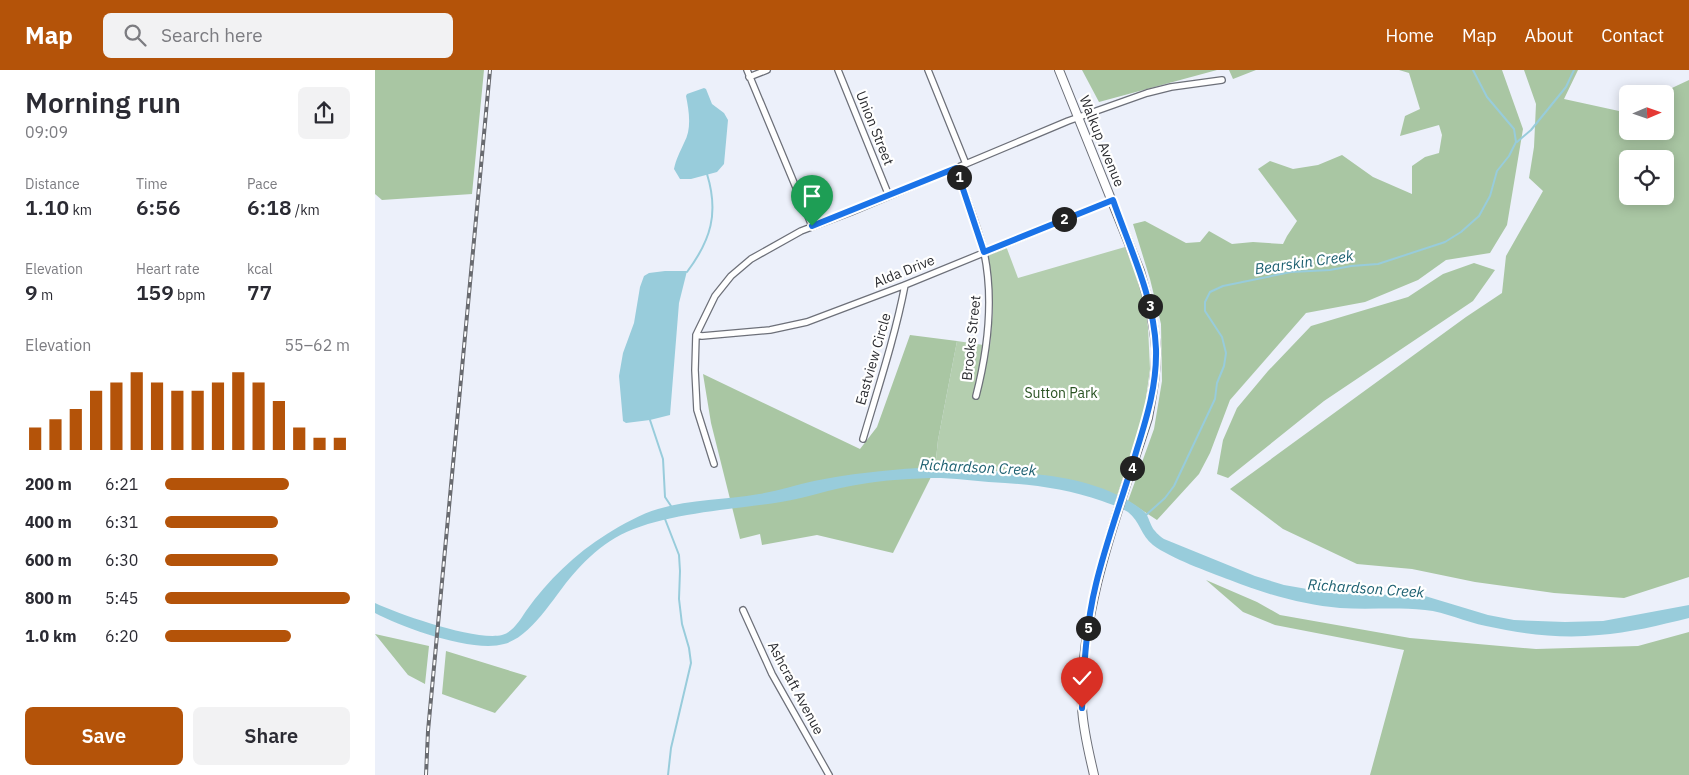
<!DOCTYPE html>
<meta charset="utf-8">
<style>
body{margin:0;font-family:"IBM Plex Sans",sans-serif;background:#f2f2f3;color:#2b2b33;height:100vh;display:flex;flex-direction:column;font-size:19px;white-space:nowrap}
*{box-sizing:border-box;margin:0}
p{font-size:16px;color:#7c7c81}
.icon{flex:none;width:28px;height:28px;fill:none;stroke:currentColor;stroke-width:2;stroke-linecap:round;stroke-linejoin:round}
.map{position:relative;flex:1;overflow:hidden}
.sheet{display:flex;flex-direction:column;background:#fff;width:375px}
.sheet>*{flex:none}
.needle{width:32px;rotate:88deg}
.buttons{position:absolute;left:1244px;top:15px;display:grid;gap:10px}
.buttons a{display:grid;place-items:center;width:55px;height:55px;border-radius:8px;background:#fff;box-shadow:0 2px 12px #0003;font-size:25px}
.pin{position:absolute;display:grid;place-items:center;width:42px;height:42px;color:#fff;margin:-51px -21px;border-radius:50% 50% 50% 0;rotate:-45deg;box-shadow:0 0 5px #0007}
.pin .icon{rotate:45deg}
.km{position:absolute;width:25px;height:25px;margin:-12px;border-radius:50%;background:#222;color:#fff;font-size:14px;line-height:25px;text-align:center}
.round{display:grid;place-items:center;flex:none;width:52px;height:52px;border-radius:8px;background:#f2f2f3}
.headline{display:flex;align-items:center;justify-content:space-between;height:85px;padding:0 25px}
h1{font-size:28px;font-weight:600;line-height:38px}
.stats{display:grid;grid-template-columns:repeat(3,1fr);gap:8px;height:85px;padding:5px 25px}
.stats div{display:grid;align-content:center}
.stats b{font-size:21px;font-weight:600}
.stats small{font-size:14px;font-weight:400}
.stats p{font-size:14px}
.chart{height:140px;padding:10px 25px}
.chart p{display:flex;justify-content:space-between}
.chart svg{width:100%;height:90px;margin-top:5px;stroke:#b45309;stroke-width:6}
.button{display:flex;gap:10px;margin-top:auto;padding:10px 25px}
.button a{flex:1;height:58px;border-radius:8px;background:#b45309;color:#fff;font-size:20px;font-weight:600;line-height:58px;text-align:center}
.button a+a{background:#f2f2f3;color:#2b2b33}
ul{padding:0 25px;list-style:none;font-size:16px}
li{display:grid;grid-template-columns:80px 60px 1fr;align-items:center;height:38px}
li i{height:12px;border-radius:6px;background:#b45309}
header{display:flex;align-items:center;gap:30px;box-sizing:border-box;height:70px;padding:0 25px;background:#b45309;color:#fff}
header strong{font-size:24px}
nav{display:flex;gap:28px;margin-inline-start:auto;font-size:18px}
.search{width:350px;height:45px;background:#f2f2f3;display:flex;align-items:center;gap:12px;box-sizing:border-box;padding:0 18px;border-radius:8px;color:#7c7c81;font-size:19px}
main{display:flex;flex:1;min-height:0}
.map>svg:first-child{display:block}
.green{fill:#b4ceaf}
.forest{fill:#a9c6a3;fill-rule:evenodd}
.water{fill:#98ccdb}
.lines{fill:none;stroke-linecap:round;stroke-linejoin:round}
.stream{stroke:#98ccdb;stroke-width:2}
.street-casing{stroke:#6d7079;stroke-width:8}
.secondary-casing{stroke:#6d7079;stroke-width:10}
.street{stroke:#fff;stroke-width:5.5}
.secondary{stroke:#fff;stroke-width:8}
.rail-casing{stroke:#696b70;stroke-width:4}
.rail{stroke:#fff;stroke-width:2;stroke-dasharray:5.5;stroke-linecap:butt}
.route-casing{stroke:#fff;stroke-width:10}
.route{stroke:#1a73e8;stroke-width:6}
.labels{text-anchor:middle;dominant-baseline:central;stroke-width:4.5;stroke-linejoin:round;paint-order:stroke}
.street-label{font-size:14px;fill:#2c2d31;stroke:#fff}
.park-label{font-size:14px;fill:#295222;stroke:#fff}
.water-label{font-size:15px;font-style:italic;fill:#1d6071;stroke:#fff}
</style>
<header>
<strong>Map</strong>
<div class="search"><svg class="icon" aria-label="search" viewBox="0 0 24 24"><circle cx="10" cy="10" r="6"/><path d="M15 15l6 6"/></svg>Search here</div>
<nav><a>Home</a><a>Map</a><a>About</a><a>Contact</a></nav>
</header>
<main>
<section class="sheet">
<div class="headline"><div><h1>Morning run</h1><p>09:09</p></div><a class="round"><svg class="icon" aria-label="share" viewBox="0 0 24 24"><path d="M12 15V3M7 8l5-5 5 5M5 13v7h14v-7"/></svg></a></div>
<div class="stats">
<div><p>Distance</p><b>1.10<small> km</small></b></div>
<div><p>Time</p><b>6:56</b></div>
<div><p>Pace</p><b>6:18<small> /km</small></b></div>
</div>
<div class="stats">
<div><p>Elevation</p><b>9<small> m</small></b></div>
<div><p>Heart rate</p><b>159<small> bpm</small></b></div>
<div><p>kcal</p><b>77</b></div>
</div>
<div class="chart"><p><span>Elevation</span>55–62 m</p>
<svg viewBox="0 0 160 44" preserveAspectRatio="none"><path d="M5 44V33M15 44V29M25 44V24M35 44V15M45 44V11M55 44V6M65 44V11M75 44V15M85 44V15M95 44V11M105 44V6M115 44V11M125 44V20M135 44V33M145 44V38M155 44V38"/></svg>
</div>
<ul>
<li><b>200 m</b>6:21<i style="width:67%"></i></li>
<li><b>400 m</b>6:31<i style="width:61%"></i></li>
<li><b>600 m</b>6:30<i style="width:61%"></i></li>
<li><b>800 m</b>5:45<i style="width:100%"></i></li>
<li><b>1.0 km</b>6:20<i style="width:68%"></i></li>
</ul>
<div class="button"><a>Save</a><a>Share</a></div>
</section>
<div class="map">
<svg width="1314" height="705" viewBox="0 0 1314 705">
<rect width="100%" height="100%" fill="#ecf0fa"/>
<!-- green -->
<path class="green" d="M631,176L643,208L750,177L768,222L773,257L775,299L769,343L742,426C722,418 703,412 683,408C643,400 601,401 560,399L563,370L582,271L615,276L618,240L612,184Z"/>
<!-- forest -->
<path class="forest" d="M0,0H109L97,124L7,130L0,124Z
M707,0H842L724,32Z
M854,0H881L858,9Z
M1024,0H1127L1148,59L1132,155L1115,183L1071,190L1043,210L990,232L931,243L855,330L835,383L824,404L782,450L753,431L779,359L787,311L786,254L775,209L758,154L770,151L811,173L825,172L834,161L857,174L878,172L908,174L912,166L922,151L883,99L895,91L918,99L943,95L967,85L998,107L1037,124V96L1050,87L1064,83L1067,65L1064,55L1025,66L1030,46L1045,39L1034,3Z
M1149,0H1203L1189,29L1244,41L1252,38V61H1290V24H1284L1314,10V507L1249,528L1179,523L1100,512L1037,499L982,494L908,459L855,419L1091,247L1127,223L1131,186L1168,121L1154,108L1159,77L1161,34ZM1252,89H1290V126H1252Z
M1099,193L1120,200L1098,231L949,331L853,408L842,404L848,370L862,338L893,301L936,256L1033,227L1068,204Z
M535,265L582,271L563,370L560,399L518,483L442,465L387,475L385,464L365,469L336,353L328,304L485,379L502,357Z
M831,510L882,532L905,545L1035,568L1161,579L1263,576L1314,562V705H995L1029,580L900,555L868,542Z
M0,564L54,576L50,614L33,605Z
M71,581L152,606L120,643L67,624Z"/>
<!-- water -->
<path class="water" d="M329,18L331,19L337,34L349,43L353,50L349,94L342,102L316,109H305L299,99C301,89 305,82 309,73C317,59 314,41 311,26L312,24Z
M290,201H312L304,233L295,345L275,350L251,353L248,351L244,306L248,283L259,253L265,217L269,206L274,203Z
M544,398C613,404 692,395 754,431C759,434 769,440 772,445C777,457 777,460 789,469L880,506L909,515L955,523L1050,526L1113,545L1139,550L1190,552L1228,551L1314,535V548C1285,555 1254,563 1224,565C1186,569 1148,564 1111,556C1090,552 1071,542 1050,540C1021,537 993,540 965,538C928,535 890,524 855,510C834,502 795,488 778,475C766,466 765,451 753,442C745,437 735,434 727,431C695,420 663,415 630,413C608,412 587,409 566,408C538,408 509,410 481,415C456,419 431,428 406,432C357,440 282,443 240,468C226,476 213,488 202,500C181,522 159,566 129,574C98,583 28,558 0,543V533C26,545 100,571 127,565C138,562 145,550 151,541C173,510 200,484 232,464C248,454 266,444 283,439C316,429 351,430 384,424C403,421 421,415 439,411C474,404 509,400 544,398Z"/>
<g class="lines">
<!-- stream -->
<path class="stream" d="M1142,72L1156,60L1191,17L1199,0
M312,202C336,170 344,143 332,104
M275,350L288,389L290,427L296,436V438
M771,445L790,428L799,416L840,329L842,313L849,296L851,283L847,267L830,241V232L835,222L848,216L916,202L955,200L976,196L1003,194L1070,172L1086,162L1104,146L1115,126L1122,101L1134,86L1141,72L1139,59L1112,27L1098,0
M290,449L304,485L305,501L304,529L307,554L314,578L316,593L296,678L293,705"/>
<!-- street casing -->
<g class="street-casing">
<path id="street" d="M372,0L437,156
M463,0L514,126
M553,0L591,94
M374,7L392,0
M581,98C590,126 602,153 609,182C619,229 613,279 601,326
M321,265L327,266L395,260L432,252L530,215L738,130
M488,369C503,318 520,267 530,215
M339,394L322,340L320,300L321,265L340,226L356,206L376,189L426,161L476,142L693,51L772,23L796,17L847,10
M368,540L397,604L454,705"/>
</g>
<!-- secondary casing -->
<g class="secondary-casing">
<path id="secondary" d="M684,0L765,201C772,226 779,251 781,278C782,301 777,325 773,348C743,442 705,537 707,637C708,660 714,683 719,705"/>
</g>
<!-- street -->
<use href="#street" class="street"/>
<!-- secondary -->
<use href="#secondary" class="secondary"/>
<!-- rail casing -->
<g class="rail-casing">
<path id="rail" d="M51,705L53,661L115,0"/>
</g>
<!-- rail -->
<use href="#rail" class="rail"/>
</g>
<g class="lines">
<!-- route casing -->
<g class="route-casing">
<path id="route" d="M437,156L581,98L609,182L738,130C755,179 779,227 781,279C782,314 772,347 762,379C749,424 732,468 721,514C711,554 709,597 707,638"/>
</g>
<!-- route -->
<use href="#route" class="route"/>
</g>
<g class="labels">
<!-- street labels -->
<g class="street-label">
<text transform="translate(500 58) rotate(68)">Union Street</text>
<text transform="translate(727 71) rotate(68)">Walkup Avenue</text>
<text transform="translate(529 201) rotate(-22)">Alda Drive</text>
<text transform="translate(596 268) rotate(-84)">Brooks Street</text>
<text transform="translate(498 289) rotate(-74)">Eastview Circle</text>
<text transform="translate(421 618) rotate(62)">Ashcraft Avenue</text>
</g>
<!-- park labels -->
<g class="park-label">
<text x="686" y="323">Sutton Park</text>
</g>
<!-- water labels -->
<g class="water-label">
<text transform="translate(929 192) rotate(-8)">Bearskin Creek</text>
<text transform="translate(603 397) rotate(3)">Richardson Creek</text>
<text transform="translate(991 518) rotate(4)">Richardson Creek</text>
</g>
</g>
</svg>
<div class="buttons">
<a><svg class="needle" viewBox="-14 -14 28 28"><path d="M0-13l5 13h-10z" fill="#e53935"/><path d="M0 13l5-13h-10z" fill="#7c7c81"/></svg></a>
<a><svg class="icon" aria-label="locate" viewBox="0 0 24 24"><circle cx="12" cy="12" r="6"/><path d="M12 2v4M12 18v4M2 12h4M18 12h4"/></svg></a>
</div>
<div class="pin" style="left:437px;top:156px;background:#1e9e55"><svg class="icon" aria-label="arrive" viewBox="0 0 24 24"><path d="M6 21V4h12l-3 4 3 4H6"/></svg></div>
<div class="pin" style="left:707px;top:638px;background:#d93025"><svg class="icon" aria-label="check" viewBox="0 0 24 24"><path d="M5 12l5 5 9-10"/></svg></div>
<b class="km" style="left:584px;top:107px">1</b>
<b class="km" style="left:689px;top:149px">2</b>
<b class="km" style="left:775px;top:236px">3</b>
<b class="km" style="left:757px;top:398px">4</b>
<b class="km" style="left:713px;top:558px">5</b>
</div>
</main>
